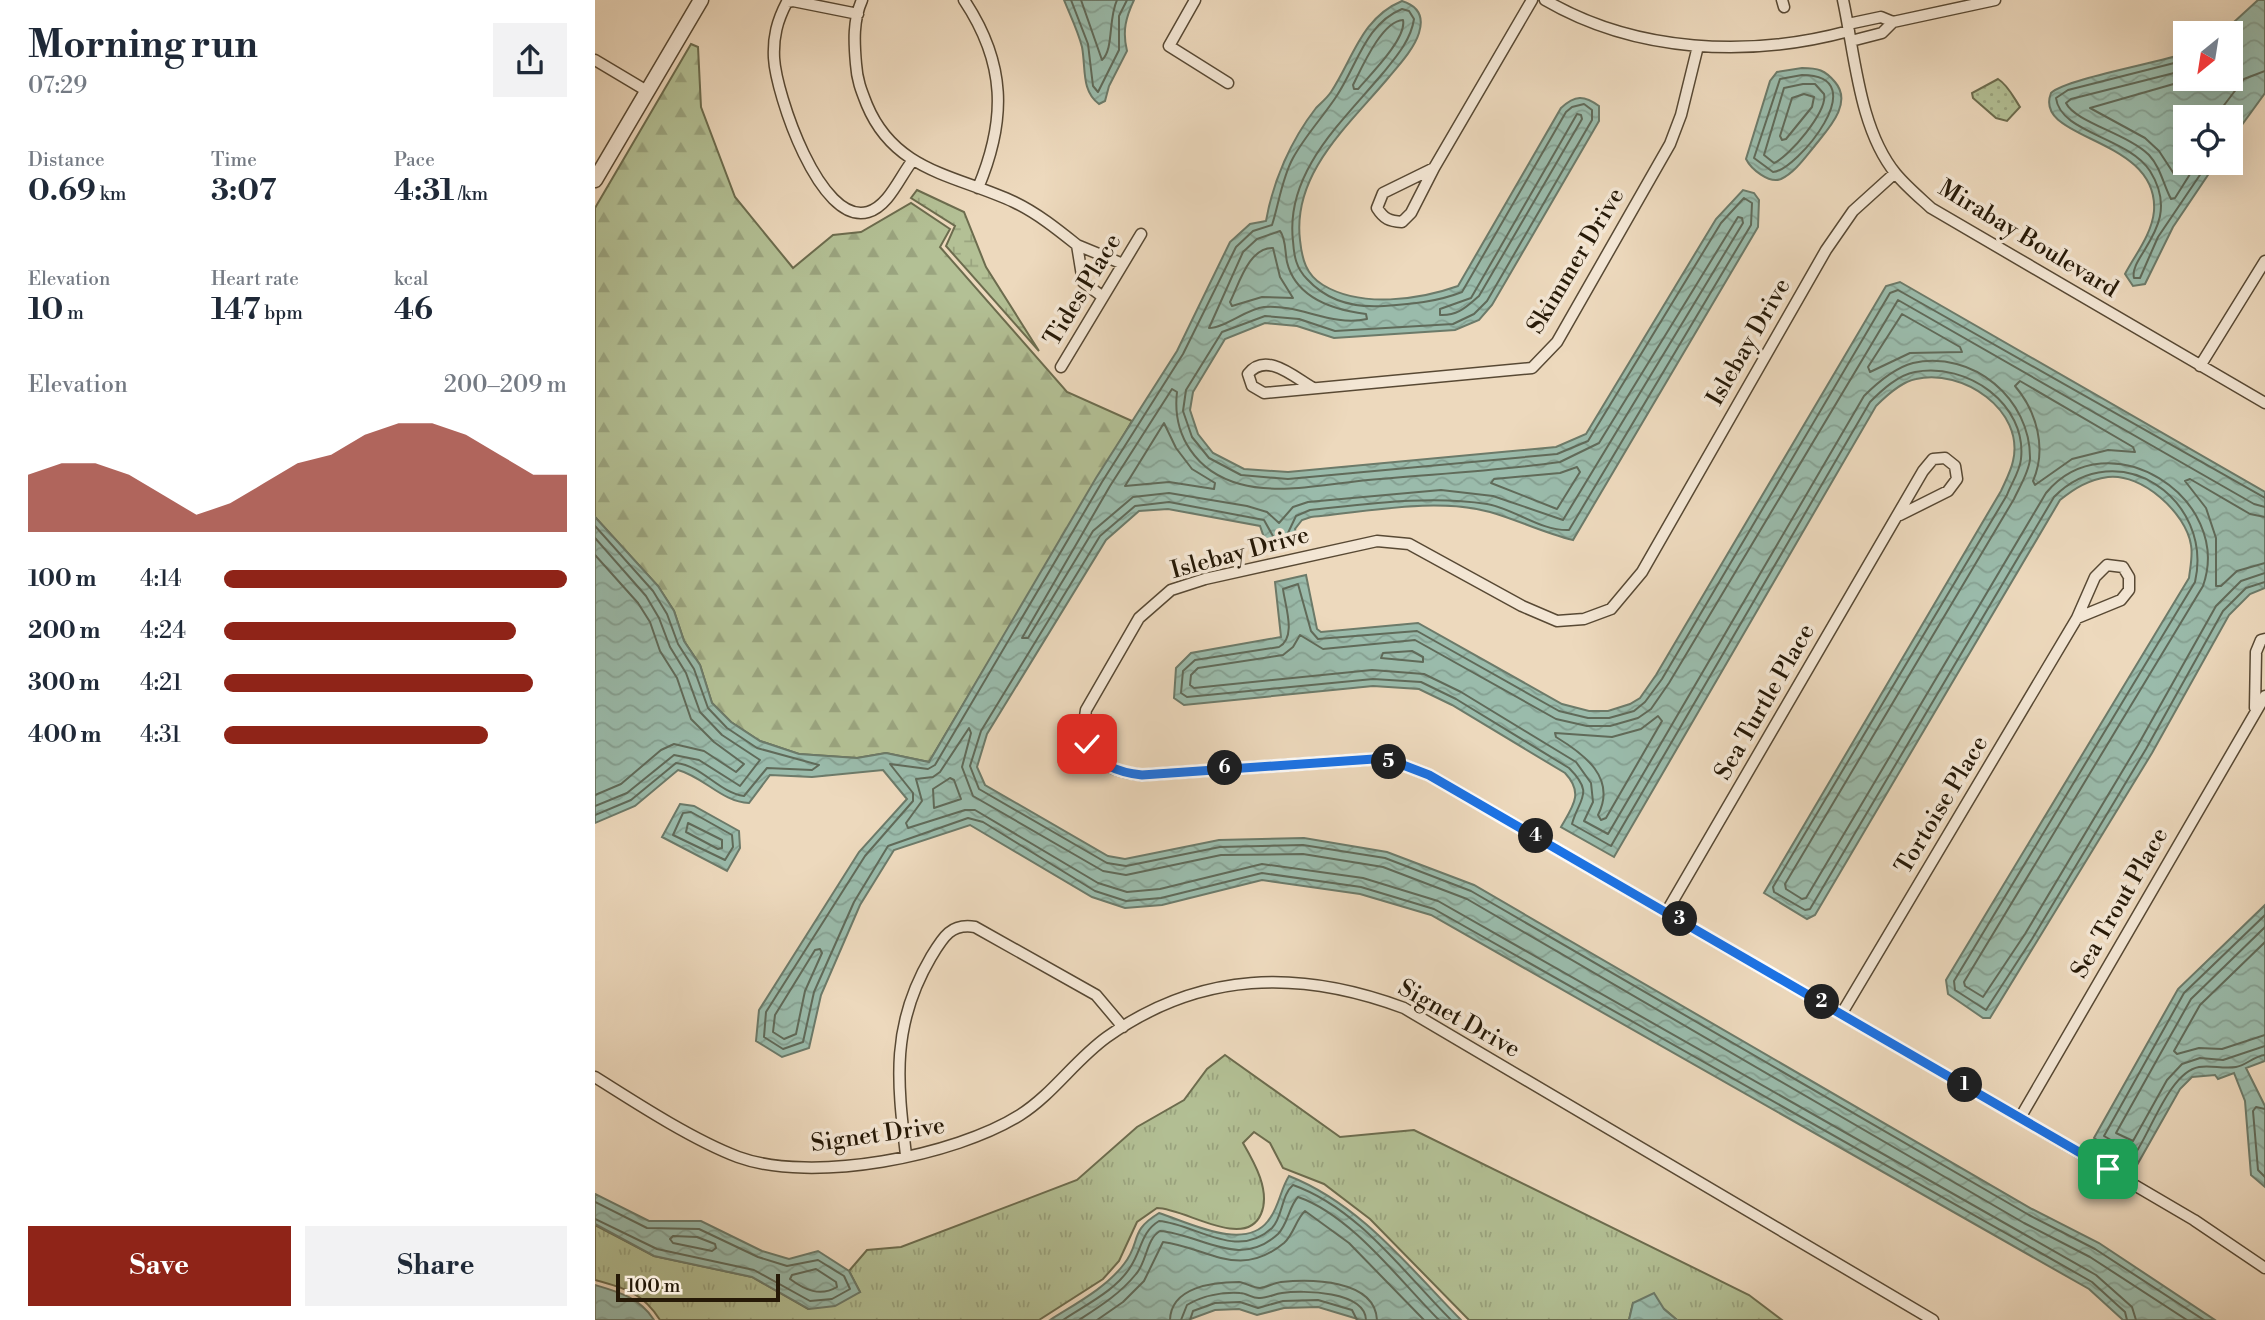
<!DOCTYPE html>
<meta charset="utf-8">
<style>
body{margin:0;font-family:"Libre Bodoni",serif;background:#f2f2f3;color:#1f2937;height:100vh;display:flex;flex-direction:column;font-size:26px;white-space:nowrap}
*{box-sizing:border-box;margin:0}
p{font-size:23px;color:#747a83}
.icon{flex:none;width:38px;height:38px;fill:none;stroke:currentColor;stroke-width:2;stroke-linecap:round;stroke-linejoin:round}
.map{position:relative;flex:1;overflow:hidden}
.sheet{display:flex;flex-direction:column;background:#fff;width:595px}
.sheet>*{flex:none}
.needle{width:46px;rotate:210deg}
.fabs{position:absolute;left:1578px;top:21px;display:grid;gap:14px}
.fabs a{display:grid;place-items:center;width:70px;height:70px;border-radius:0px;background:#fff;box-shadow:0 7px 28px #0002;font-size:35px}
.scale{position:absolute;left:21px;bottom:18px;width:164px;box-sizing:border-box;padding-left:7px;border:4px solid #261907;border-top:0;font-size:19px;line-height:24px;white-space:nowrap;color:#261907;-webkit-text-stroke:5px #f3e6d4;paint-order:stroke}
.pin{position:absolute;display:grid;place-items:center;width:60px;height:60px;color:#fff;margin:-30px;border-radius:14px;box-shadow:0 4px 10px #0006}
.km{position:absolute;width:35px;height:35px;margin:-18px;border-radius:50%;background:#222;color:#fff;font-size:19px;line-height:35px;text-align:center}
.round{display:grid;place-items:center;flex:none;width:74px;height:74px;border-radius:0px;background:#f2f2f3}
.overview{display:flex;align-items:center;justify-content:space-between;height:119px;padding:0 28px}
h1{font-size:38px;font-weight:700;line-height:52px}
.stats{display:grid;grid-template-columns:repeat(3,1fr);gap:10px;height:119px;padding:7px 28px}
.stats div{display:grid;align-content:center}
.stats b{font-size:30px;font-weight:700}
.stats small{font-size:19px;font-weight:400}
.stats p{font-size:19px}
.chart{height:196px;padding:14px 28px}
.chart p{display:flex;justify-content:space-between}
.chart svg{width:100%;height:126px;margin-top:7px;fill:#8f2418;opacity:.7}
.primary-button{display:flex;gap:14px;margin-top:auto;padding:14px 28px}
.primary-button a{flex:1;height:80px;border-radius:0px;background:#8f2418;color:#fff;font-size:28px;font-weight:700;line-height:80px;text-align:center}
.primary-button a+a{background:#f2f2f3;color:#1f2937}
ul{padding:0 28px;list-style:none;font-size:23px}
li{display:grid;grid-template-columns:112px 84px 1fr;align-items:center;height:52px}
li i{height:18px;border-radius:9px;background:#8f2418}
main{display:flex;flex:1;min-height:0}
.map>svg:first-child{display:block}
.grass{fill:url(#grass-tufts);stroke:#6c6c4e;stroke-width:2}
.forest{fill:url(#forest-firs);stroke:#6c6c4e;stroke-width:2}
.wetland{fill:url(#wetland-marsh);stroke:#6c6c4e;stroke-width:2}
.park{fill:url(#park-dots);stroke:#6c6c4e;stroke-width:2}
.water{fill:url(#water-waves);stroke:#6c7a69;stroke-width:2}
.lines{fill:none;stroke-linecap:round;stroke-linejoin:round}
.shore{stroke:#606a59;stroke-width:2}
.minor-casing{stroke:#584934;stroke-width:13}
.tertiary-casing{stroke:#584934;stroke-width:17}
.minor{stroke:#f3e6d4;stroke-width:10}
.tertiary{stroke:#f3e6d4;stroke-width:14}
.route-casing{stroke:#fff;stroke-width:14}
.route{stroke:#1a73e8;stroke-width:9}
.labels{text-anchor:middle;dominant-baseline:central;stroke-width:7;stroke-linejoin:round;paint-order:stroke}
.street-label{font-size:24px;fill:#261907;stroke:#f3e6d4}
</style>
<main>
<section class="sheet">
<div class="overview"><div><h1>Morning run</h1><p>07:29</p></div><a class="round"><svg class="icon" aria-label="share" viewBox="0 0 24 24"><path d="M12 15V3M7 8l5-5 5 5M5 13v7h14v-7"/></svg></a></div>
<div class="stats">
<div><p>Distance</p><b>0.69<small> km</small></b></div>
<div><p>Time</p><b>3:07</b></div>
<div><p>Pace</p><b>4:31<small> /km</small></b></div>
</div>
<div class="stats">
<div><p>Elevation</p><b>10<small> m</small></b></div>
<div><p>Heart rate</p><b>147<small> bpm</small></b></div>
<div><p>kcal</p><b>46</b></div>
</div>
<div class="chart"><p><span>Elevation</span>200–209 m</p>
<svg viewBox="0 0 160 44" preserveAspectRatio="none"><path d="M0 44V24L10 20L20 20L30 24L40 31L50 38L60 34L70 27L80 20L90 17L100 10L110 6L120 6L130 10L140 17L150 24L160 24V44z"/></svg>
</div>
<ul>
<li><b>100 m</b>4:14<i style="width:100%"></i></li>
<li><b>200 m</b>4:24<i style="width:85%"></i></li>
<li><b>300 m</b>4:21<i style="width:90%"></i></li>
<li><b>400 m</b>4:31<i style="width:77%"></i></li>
</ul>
<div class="primary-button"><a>Save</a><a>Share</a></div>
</section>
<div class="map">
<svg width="1670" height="1320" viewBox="0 0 1670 1320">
<defs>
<pattern id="grass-tufts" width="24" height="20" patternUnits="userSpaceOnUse" patternTransform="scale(1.75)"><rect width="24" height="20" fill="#b3c095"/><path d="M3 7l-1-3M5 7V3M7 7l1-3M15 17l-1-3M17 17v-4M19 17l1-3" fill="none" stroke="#9aa47f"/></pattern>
<pattern id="forest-firs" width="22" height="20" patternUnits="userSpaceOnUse" patternTransform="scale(1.75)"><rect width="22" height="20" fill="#b3c095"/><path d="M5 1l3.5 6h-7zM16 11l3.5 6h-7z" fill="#9aa47f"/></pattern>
<pattern id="wetland-marsh" width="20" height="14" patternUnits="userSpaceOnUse" patternTransform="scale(1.75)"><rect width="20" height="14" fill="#b3c095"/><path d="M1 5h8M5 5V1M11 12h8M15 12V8" fill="none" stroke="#9aa47f"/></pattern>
<pattern id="park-dots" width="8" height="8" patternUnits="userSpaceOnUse" patternTransform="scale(1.75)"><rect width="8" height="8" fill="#b3c095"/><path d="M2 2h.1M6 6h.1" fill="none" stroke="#9aa47f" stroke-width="1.8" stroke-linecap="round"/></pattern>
<pattern id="water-waves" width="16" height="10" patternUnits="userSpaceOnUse" patternTransform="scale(1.75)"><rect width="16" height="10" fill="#9abbab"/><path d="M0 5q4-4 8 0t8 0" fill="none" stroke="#85a092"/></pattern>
</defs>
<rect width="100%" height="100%" fill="#edd9bd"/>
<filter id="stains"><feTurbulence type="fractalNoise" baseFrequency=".00286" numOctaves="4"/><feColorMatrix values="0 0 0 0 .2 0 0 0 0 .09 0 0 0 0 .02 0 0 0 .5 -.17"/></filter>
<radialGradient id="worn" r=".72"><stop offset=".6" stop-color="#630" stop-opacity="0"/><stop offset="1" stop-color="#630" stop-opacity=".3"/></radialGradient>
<!-- grass -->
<path class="grass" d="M630,1055L745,1137L819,1130L1154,1295L1187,1320H1082L1069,1309L1038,1303L1034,1320H874L775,1219L729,1184L688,1168L675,1143L659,1132L648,1143C659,1162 676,1191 666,1214C650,1251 590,1208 562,1208L542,1222L524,1261L508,1279L444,1320H65C48,1293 30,1288 0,1280V1225L59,1256L157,1277L213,1309L265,1292L254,1271L272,1250L306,1247L482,1180L542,1127L589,1100L612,1069Z"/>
<!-- forest -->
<path class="forest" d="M96,44L103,47L106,107L140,197L198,268L238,235L266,232L316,203L355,229L345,247L472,392L537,421L334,762L291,753L262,758L204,754L165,741L136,722L117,703L105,665L89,641L79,611L63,586L0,517V208Z"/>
<!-- wetland -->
<path class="wetland" d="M322,190L369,212L391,267L444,351L351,246L360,226L316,198Z"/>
<!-- park -->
<path class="park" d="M1403,79C1413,85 1419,98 1425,107L1412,121L1401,118L1378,98L1377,93Z"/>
<!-- water -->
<path class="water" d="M469,0H539C531,17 527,31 532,51L514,86L510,101L504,104C486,91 491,68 487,47C483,31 475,15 469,0Z
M1663,0H1670V93L1636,140V117H1591V163H1621L1578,227L1550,284L1538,286L1530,274C1540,255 1557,234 1559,211C1564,136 1437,141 1456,93C1470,79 1563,63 1591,53V79H1636V33H1627Z
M807,1C823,6 829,17 824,33C819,49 804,65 794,77C754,125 697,173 705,240C707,259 711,275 728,285C766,308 824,300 863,286L966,108C980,95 989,95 1004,106V121L897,305L884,320L860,330L739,338L702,326L670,323L630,339L598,392L595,410L603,434L618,453L649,469L693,472L961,447L991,434L1121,219L1148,190L1159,193L1164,200L1163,227L978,540C949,533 923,520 895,512C839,497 773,512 716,517L707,520L700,529L704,540L672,546L665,526L573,509L544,511L511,540L392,734L382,767L390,785L513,856L530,859L624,840L709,838L792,852L879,885L1437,1209L1504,1243L1620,1320H1528L1494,1289L836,915L765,894L667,880L567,905L530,908L497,897L375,825L299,850L265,905L226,995L214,1048L187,1057L161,1041L164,1010L264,852L312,799L288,770L217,777L175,775L154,803C127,802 109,777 83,770L40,806L0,823V517L63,586L79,611L89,641L105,665L117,703L136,722L165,741L204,754L262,758L291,753L334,762L501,478L582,351L635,242L655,224L671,221C678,181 696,140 721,108C726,103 732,98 736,92C758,59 766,18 807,1Z
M1207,68C1223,68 1230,70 1240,82C1259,104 1231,131 1218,148C1209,159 1199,173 1186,179C1174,184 1156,169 1151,159L1175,81L1182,72Z
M1305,282L1670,492V588L1655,594L1634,615L1557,753L1395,1018H1388L1353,994L1351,980L1594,578C1595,568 1598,556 1596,545C1591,513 1547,473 1513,477C1493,480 1480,488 1465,500L1220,915L1212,919L1169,893L1406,491C1410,482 1416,471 1418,461C1430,410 1367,368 1321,379C1306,382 1292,395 1281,406L1019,857L966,827C978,806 989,793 970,773L857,705L824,689L778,686L589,705L579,698L581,668L596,653L686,637L680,582L711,575L722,629L726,632L823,623L967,704L994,711H1013L1035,704L1045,698L1061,675L1291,286Z
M85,804L99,806L144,831L145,848L132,871L67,837Z
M1670,905V1061L1651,1068L1670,1106V1187L1656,1175L1650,1101L1639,1073L1623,1079L1620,1075L1597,1077L1585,1089L1542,1165L1499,1138L1583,989Z
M694,1176C765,1204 813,1266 866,1320H766L723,1307L689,1308L662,1315L644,1309L620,1310L593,1320H455C480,1304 511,1288 529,1264C547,1241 533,1232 564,1213C593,1222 649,1252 673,1221C684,1208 685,1190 694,1176Z
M0,1194L54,1221H106L167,1251L194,1259L223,1251L254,1271L265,1292L240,1306L214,1309L157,1277L59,1256L0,1224Z
M0,1285C24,1292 45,1298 59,1320H0Z
M1059,1293L1069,1309L1082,1320H1034L1038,1303Z"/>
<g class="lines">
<!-- shore -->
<path class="shore" d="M476,0L493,44L498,86L503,92L524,50V16L532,0
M486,0L507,60C519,49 513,19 522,0
M808,20C812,38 776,74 763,89H759L758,85C767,67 787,21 808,20Z
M1591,60L1473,90L1461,98C1465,133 1533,137 1555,171C1589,225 1533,256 1539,278H1545L1563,237L1613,163
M1591,70L1476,99L1471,103C1480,122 1533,134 1554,155C1566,168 1568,184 1576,199L1580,198L1602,163
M1207,75C1282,75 1201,171 1178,172L1159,158L1185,79Z
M1208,84H1220L1229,94C1233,111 1194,157 1179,163L1169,155L1189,88Z
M1209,94L1219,97L1217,107L1191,139L1187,140L1185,136L1197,98Z
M982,114L986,115L987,119L884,296C873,305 864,316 845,315V309L876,298Z
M1620,117L1649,79L1670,71
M1591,161L1583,173L1579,174L1564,151L1550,138L1495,108L1596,79
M1143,217L1147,218L1148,223L968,520L898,496L846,490L713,502L698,507L684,523L672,512L652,506L574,493L538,497L498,531L433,638H427L515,486L577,389L582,392C577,435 601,472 645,484C684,495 733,484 773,480C837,474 902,471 965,462L1004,443Z
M685,231C691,238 690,253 692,262C701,299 739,310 771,314L772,319C736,327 705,304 669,307C651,309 630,328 614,328L648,252L662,239Z
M678,248L685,277L698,298L667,297L637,306L635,302C644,284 654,247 678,248Z
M1307,314L1365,347L1367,352L1315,353L1275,372L1273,367Z
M1425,381L1538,447L1540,452L1513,450L1477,459L1440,485L1438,481C1452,449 1442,412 1420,386Z
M569,423L581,448L597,469L620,483L619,489L574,482L530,486Z
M982,467L985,472L962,509L896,483L899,479L965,473Z
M1670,498L1303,290L1295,293L1067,679L1050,702L1039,711L1014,718H993L964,711L822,631L723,639L716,631L703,584L688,589C690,606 702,637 684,647L600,660L588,671L586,693L592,697L778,679L826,682L861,699L974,768C1000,794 984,798 977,824L1016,846L1275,402C1287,390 1303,375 1320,372C1372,362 1432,404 1426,459C1425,471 1416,484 1412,495L1178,887L1179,892L1210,910L1215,909L1459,497C1523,433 1619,499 1600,582L1359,981L1360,990L1391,1010L1437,939L1551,749L1628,611L1651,588L1670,582
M1670,507L1659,504L1303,300L1074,683L1056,709L1043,718L1015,726H992L961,719L820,640L728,649L705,635L698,647L688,655L603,668L596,675L595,685L599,688L777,670L829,674L866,692L981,762L996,783L998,802L989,821L1013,834L1269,396C1282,383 1299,368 1318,363C1378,350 1436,399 1435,459C1434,472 1424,488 1419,499L1190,884L1191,889L1207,899L1211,898L1451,493C1513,418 1639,498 1608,586L1369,982L1370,986L1388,997L1430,934L1543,745L1621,606L1646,581L1670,573
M1670,517L1655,514L1595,479L1590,481L1611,508L1621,538V586H1626L1642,571L1670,563
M0,526L58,591L72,614L83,644L99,669L113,708L132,728L162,748L224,765L217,770L172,768L149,796C123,792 108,766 81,763L36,800L0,815
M0,538L51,596L64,618L75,647L91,673L105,712L127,735L165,760L145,786L104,760L79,755L32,793L0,806
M0,555L43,603L55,622L65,651L82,678L96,719L119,742L149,764L141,772L109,751L79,744L66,750L26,784L0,795
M817,651L828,657V662L786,658L788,653Z
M1063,716L1067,721L1011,818L1006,820L1003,815C1022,778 989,754 961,737L960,733L1017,737L1046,729Z
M355,778L359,780L366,799L339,808L338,789Z
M96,812L137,835L138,847L130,860L78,835L88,813Z
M93,823L127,840V848L123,849L91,832Z
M1670,915L1589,993L1509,1136L1540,1154C1556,1131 1575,1072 1604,1067C1616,1065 1628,1069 1641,1067C1650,1066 1659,1056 1670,1055
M1670,927L1596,999L1521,1133L1538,1141L1572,1080L1587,1064L1605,1058L1628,1060L1670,1046
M1670,942L1605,1005L1579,1051L1582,1054L1604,1048L1627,1049L1670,1035
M220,950L225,949L227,953L210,991L201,1034L189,1039L178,1032L180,1015Z
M1670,1109L1661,1107L1658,1111L1663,1170L1670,1177
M0,1202L52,1228L104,1229L163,1257L192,1266L223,1260L249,1276L255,1289L237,1299L215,1301L159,1270L62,1249L0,1219
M78,1236L102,1237L120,1244L121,1248L117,1251L78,1243L75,1239Z
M221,1269L241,1282L242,1287C225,1297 210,1290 195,1279L197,1275Z
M468,1320C490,1305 522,1290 536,1266C547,1249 546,1232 564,1221C601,1224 642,1261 677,1228C688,1217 686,1195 698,1185C763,1208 809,1273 856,1320
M484,1320C504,1307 525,1294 541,1274C552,1262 551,1239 565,1231C606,1234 644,1270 683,1234C693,1224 694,1206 703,1197C756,1215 805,1281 844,1320
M502,1320L528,1302L549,1281L568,1242C614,1248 644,1280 689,1243C699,1234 701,1219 710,1211L754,1243L829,1320
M575,1320C576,1287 618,1282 644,1282C651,1283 658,1288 665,1288C672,1287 679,1283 686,1282C715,1279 780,1279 782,1320
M586,1320L592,1305C607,1296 627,1292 645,1293C652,1293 658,1299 665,1298C673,1298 679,1294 687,1293C708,1290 770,1291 771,1320
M595,1320L598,1311L620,1303L645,1302L663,1308L688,1301L723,1300L757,1310L762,1320
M1532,1320L1530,1312L1497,1282L839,909L766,887L667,873L566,898L531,901L500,891L388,822L373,818L293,846L259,902L219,992L208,1042L188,1049L169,1037L171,1012L270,856L318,801V793L295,764L333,769L340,765L507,482L588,354L641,247L658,231L677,225C684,203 687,178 698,158C710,136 727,118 741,97C762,66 770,24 807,9L814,11L819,19C816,40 801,57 788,73C747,122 690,172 698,241C699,256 701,268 712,279C732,301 760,308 789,306C816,304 842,302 867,292L971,112L977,107L989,104L997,110V120L892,301L879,314L858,324L740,331L704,319L670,316L627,332L591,390L588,411L597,437L614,458L646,475L693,479L962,454L993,441L1126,223L1149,198L1157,203L1156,225L974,530C945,531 920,509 892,504C834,495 773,504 715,510L701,516L692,535L679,538L669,520L574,502L540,506L505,536L386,731L375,766L384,789L512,863L531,866L625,847L708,845L790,858L876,891L1434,1215L1500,1249L1609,1320
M1541,1320L1537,1307L1501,1275L843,901L768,878L667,864L565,889L532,892L503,883L380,810H370L313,828L311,823L327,801L321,779L338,777L345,772L374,728L376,733L367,767L378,796L508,871L531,875L626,855L708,854L788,867L872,899L1429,1223L1495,1257L1592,1320"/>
<!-- minor casing -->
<g class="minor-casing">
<path id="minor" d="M267,0C258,20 259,42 261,64C262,80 266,90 272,105C300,172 361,175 419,202C442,213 462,229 482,245L488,282L508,297
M369,0C411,63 412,119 383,188
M600,0L574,46L633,83
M950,0C1041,53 1154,58 1254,31
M1187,0L1189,7
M1248,0C1260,55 1264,129 1301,174C1311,186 1324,197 1336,208L1670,403
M263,14L198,1L192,2C182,21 178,37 179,58C181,94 225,226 273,212C294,206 305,176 318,160
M1298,22L1400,0
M1253,24L1286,17L1298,22L1287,33L1256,41
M0,60L52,91
M839,168L788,193L782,208C789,219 794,221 807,222L816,213L839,168L937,0
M1300,173L1258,211L1231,250L1047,572L1016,609L989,619L962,621L927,606L814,544L782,541L610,579L576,590L544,618L491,710C483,754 507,771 547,775L779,759L808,765L834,775L1425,1118L1599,1220L1670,1268
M482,245L528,264
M1605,366L1670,261
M466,367L546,234
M718,388C699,377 671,351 653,374L657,386L669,393L937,368L962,342L1075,144L1086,115L1103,46
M1660,708L1661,652L1666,640L1670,639
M1072,911L1328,471L1338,459L1350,458L1360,466L1362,479L1353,491L1305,515
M1247,1013L1482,618L1500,577L1512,565L1528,567L1534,577V590L1526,600L1482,618
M0,1077C41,1103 98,1140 143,1157C217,1184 360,1156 425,1115C458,1094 480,1060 512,1037C605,971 704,969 809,1008L1338,1320
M1425,1118L1670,696
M311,1155C302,1080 296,1025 336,957C348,937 356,923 380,927L501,995L528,1027"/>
</g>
<!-- tertiary casing -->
<g class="tertiary-casing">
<path id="tertiary" d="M0,180L106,0"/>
</g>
<!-- minor -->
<use href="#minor" class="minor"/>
<!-- tertiary -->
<use href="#tertiary" class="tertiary"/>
</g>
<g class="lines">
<!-- route casing -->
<g class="route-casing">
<path id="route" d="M492,744C507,766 521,772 547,775L779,759L808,765L834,775L1513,1169"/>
</g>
<!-- route -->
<use href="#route" class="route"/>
</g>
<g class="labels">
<!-- street labels -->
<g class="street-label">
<text transform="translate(1433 239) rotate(31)">Mirabay Boulevard</text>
<text transform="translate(981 261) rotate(-59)">Skimmer Drive</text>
<text transform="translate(488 290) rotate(-59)">Tides Place</text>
<text transform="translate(1154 342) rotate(-60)">Islebay Drive</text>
<text transform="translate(645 553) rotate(-15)">Islebay Drive</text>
<text transform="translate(1170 702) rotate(-60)">Sea Turtle Place</text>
<text transform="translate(1347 805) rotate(-59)">Tortoise Place</text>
<text transform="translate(1525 903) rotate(-60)">Sea Trout Place</text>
<text transform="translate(864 1019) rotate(29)">Signet Drive</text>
<text transform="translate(283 1135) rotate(-8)">Signet Drive</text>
</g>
</g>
<rect width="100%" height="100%" filter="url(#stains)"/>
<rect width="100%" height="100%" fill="url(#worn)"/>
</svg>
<div class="fabs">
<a><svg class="needle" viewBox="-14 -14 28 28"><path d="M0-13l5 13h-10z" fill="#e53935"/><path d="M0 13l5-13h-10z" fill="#747a83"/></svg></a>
<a><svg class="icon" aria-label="locate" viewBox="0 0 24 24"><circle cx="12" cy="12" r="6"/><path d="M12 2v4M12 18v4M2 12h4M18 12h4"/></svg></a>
</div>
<div class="scale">100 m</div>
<div class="pin" style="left:1513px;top:1169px;background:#1e9e55"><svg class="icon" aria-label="arrive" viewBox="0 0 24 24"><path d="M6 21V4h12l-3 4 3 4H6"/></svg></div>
<div class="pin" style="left:492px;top:744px;background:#d93025"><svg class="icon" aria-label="check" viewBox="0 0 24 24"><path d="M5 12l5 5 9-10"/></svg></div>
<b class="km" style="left:1370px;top:1085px">1</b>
<b class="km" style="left:1227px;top:1002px">2</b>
<b class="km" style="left:1085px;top:919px">3</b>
<b class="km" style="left:941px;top:836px">4</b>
<b class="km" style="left:794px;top:762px">5</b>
<b class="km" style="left:630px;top:768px">6</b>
</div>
</main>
